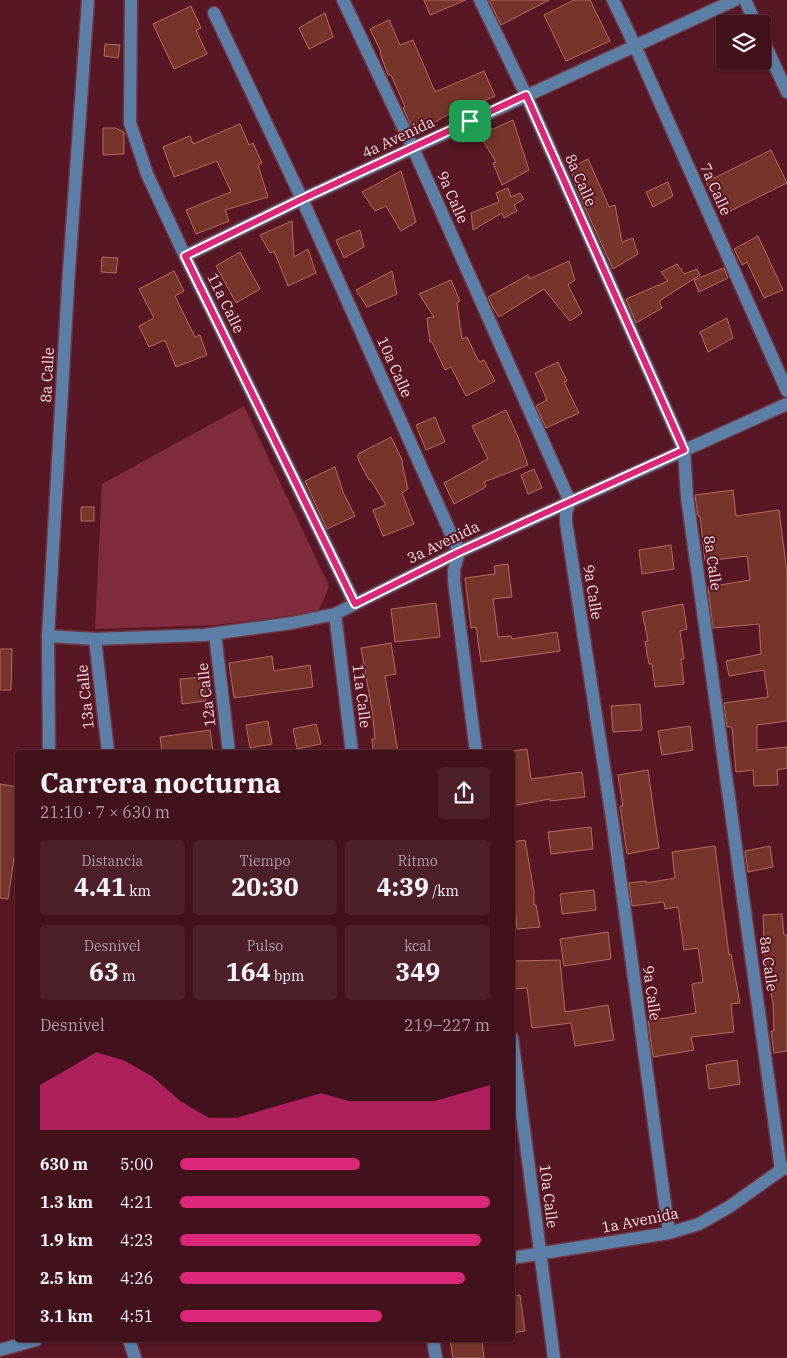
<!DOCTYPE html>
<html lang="es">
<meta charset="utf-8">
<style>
body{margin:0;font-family:"IBM Plex Serif",serif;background:#4c1f29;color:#f1f3f6;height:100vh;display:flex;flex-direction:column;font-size:19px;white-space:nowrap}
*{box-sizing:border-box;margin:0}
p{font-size:16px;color:#ae9da3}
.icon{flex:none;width:28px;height:28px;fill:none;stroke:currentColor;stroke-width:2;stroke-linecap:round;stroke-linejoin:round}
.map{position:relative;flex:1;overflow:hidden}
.drawer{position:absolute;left:15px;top:750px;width:500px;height:592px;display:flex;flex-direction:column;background:#41111c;border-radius:5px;box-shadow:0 1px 4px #0004,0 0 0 1px #5a313b}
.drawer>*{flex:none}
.controls{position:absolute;left:716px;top:15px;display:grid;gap:10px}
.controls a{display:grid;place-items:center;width:55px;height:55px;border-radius:5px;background:#41111c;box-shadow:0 1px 4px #0004,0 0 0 1px #5a313b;font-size:25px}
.pin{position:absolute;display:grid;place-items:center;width:42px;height:42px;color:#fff;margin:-21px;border-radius:10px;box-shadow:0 2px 8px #0006}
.round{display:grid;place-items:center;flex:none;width:52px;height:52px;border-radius:5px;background:#4c1f29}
.overview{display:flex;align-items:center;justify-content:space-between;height:85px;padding:0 25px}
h1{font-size:28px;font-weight:800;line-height:38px}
.figures{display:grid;grid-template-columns:repeat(3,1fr);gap:8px;height:85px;padding:5px 25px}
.figures div{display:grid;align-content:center;border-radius:5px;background:#4c1f29;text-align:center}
.figures b{font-size:25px;font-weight:800}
.figures small{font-size:14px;font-weight:400}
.figures p{font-size:14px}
.chart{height:140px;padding:10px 25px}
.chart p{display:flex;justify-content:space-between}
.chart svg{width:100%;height:90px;margin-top:5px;fill:#db2777;opacity:.7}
ul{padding:0 25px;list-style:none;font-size:16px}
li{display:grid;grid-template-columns:80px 60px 1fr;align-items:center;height:38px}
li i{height:12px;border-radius:6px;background:#db2777}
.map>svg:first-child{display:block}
.green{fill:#802c3d}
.building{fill:#76352a;stroke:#b46c5f}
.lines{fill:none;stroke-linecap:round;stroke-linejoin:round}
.minor-casing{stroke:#713642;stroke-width:15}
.minor{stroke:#5b7fa6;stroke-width:12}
.route-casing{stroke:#fff;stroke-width:10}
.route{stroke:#db2777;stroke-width:6}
.labels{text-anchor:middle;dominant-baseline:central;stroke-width:4;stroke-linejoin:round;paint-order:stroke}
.street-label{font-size:15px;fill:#fad8db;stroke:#571725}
</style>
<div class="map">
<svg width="787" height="1358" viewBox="0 0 787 1358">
<rect width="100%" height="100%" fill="#571725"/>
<!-- green -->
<path class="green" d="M244,406L329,586L324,600L317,612L215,625L95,629L102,484Z"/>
<!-- building -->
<path class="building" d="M424,0H466L430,15Z
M489,0H549L501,25Z
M574,0H590L610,41L566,61L544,15Z
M191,6L201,28L196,30L207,54L174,69L153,24Z
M325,13L333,37L309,49L299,28Z
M389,20L400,45L413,40L435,92L484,71L495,96L463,110L462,106L415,134L403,108L405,107L391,75H388L380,53L381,52L370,29Z
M105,44L120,45L118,58L104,56Z
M513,120L529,170L502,185L493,163L496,162L480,135Z
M240,124L249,145L253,143L262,163L258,165L268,197L225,210L229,221L196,234L186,210L231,192L217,161L174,177L163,147L190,136L193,144Z
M103,128H115L124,132V154L103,155Z
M771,150L787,183L722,215L706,182Z
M588,159L609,207L615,205L622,242L633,238L638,254L613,269L578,192L570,168Z
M401,171L416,222L401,231L386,206L375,211L362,192Z
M668,182L673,196L653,207L646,192Z
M508,188L511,197L520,193L524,199L514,205L517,211L504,218L502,213L473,230L471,213L499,202L496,193Z
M292,221L294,257L308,249L316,273L288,286L274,251L270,253L260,235Z
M360,230L364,247L344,258L336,240Z
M758,236L783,290L764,298L747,262L742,265L734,249Z
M240,252L260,289L236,303L216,266Z
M102,257L118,258L116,273L101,272Z
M569,261L575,280L568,285L582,313L570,321L544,289L499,317L493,308L488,297L528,275L529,279Z
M677,264L684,274L697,269L700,275L659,301L662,308L636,323L626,299L668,281L661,272Z
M724,268L728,278L699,292L694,280Z
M174,271L184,291L175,296L195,337L200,335L207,355L176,367L165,340L149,347L139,326L154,318L139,289Z
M392,271L397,294L367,307L356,290Z
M451,280L460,301L457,303L462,339L467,337L479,362L484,360L495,381L466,396L451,367L445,370L432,342H430L427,318L434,317L419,294Z
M727,318L733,338L708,352L700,332Z
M558,362L567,381L564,382L579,413L546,428L536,406L547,400L535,373Z
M506,410L518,437L528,465L484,482L486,487L454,504L444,483L488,459L472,426Z
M435,417L445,442L426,450L416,425Z
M391,437L403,462L402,463L408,489L402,493L414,524L383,536L373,510L386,505L370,479L369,480L358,459V454Z
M335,467L343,492L355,516L327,529L305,481Z
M534,469L542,488L528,494L521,475Z
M733,490L736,516L779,510L787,573V721L757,725V750L787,747V768L777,770L778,785L754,786L753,770L736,772L732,727H727L724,703L768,697L764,670L729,676L726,661L761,654L759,624L713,628L708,587L750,580L747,556L705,561L700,516H698L695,495Z
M81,507H94V521H81Z
M671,545L674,569L642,574L639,550Z
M508,564L512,597L493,599L498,637L511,636L512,639L557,632L560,651L481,662L476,627L471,628L465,578L495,574L494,566Z
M436,603L440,637L395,642L391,609Z
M683,604L687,629L680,631L684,659H681L684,684L655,687L652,664H649L645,642L648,641L642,612Z
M391,643L396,674L385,676L398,752H373L372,739H375L372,710L361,648Z
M0,649H12L11,690H0Z
M272,656L274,671L310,665L313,687L234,698L229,663Z
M204,677L206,701L182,704L180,679Z
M640,704L642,730L613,732L611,706Z
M268,721L272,744L250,748L246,725Z
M316,724L321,744L297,749L293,729Z
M690,726L693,750L662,755L658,731Z
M210,730L213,752H162L160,737Z
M527,749L531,779L582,772L585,797L550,801V799L512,806V751Z
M648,770L659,848L627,854L620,806H623L618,775Z
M0,784L18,787V830L8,899L0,898Z
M591,827L593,849L551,854L548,832Z
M525,840L534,892V905H536L540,927L517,929L514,889H512V842Z
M715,846L729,955L731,954L740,1003L731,1004L734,1032L691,1037L694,1050L653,1057L648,1021L696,1013L692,984L703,982L698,948L684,950L678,907L665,909L664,902L632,906L629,883L646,881V883L675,878L672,852Z
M770,846L773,867L748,872L745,851Z
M594,890L596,910L562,914L560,894Z
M782,914L784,935H787V1051L774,1053L771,1031H774L773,1003L764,963H766L762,940L764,939L763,915Z
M608,932L611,959L564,966L560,939Z
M560,960L565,1012L608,1005L614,1040L575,1046L571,1023L532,1028L527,988L512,989V961Z
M737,1060L740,1084L709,1089L706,1065Z
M520,1295L525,1331L512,1333V1296Z
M450,1340H482L484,1358H453Z"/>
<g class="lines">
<!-- minor casing -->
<g class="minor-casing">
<path id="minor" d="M131,0L130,123L147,174L185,256L355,604
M343,0L413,148L570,502L566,512V522L613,825L669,1233
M480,0L526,95L684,450L687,497L781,1170
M613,0L635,46L787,391
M745,0L756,24
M214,13L302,199L459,552L454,570V581L476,752
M762,38L787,92
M185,256L302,199L735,0
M335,614L352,752
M215,634L229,752
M48,636L95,639L204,635L292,623L335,614L459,552L787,404
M95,639L108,752
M49,752L48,636L68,285L88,0
M512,1038L554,1358
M512,1258L669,1233L699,1224L729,1207L781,1170L787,1168
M129,1340L135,1358
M433,1340L436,1358
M0,1350L36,1340"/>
</g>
<!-- minor -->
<use href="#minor" class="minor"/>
</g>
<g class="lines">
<!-- route casing -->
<g class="route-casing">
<path id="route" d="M526,95L684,450L459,552L355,604L185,256L302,199Z"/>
</g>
<!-- route -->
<use href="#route" class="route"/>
</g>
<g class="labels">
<!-- street labels -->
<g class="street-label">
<text transform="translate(398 137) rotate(-25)">4a Avenida</text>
<text transform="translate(581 180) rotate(66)">8a Calle</text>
<text transform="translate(716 189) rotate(66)">7a Calle</text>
<text transform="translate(453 197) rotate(66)">9a Calle</text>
<text transform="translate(226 303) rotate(64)">11a Calle</text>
<text transform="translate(395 367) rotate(66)">10a Calle</text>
<text transform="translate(47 375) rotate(-87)">8a Calle</text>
<text transform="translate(443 542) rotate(-26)">3a Avenida</text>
<text transform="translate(713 563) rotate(82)">8a Calle</text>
<text transform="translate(593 592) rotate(81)">9a Calle</text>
<text transform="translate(206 695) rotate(-97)">12a Calle</text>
<text transform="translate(362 696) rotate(83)">11a Calle</text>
<text transform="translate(85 697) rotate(-96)">13a Calle</text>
<text transform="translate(769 964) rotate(82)">8a Calle</text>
<text transform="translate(652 993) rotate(82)">9a Calle</text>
<text transform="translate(549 1196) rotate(83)">10a Calle</text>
<text transform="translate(640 1220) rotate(-11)">1a Avenida</text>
</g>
</g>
</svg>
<div class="controls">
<a><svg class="icon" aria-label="layers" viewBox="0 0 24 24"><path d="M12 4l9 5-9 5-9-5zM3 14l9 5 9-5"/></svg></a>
</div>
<div class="pin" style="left:470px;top:121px;background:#1e9e55"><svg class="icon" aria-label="arrive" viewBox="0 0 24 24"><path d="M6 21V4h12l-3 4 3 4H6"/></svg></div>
<section class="drawer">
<div class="overview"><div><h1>Carrera nocturna</h1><p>21:10 · 7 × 630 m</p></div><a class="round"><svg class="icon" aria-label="share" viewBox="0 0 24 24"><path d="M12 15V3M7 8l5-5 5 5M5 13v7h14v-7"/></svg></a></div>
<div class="figures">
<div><p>Distancia</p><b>4.41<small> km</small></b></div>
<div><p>Tiempo</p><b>20:30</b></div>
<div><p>Ritmo</p><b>4:39<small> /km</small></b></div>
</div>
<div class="figures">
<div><p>Desnivel</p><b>63<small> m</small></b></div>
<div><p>Pulso</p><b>164<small> bpm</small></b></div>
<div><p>kcal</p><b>349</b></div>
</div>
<div class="chart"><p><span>Desnivel</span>219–227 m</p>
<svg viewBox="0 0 160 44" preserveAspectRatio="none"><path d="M0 44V22L10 14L20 6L30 10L40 18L50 30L60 38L70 38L80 34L90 30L100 26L110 30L120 30L130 30L140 30L150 26L160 22V44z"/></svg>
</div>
<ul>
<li><b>630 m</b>5:00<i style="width:58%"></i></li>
<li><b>1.3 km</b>4:21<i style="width:100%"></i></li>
<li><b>1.9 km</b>4:23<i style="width:97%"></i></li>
<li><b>2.5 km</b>4:26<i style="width:92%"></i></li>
<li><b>3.1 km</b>4:51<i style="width:65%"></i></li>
</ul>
</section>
</div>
